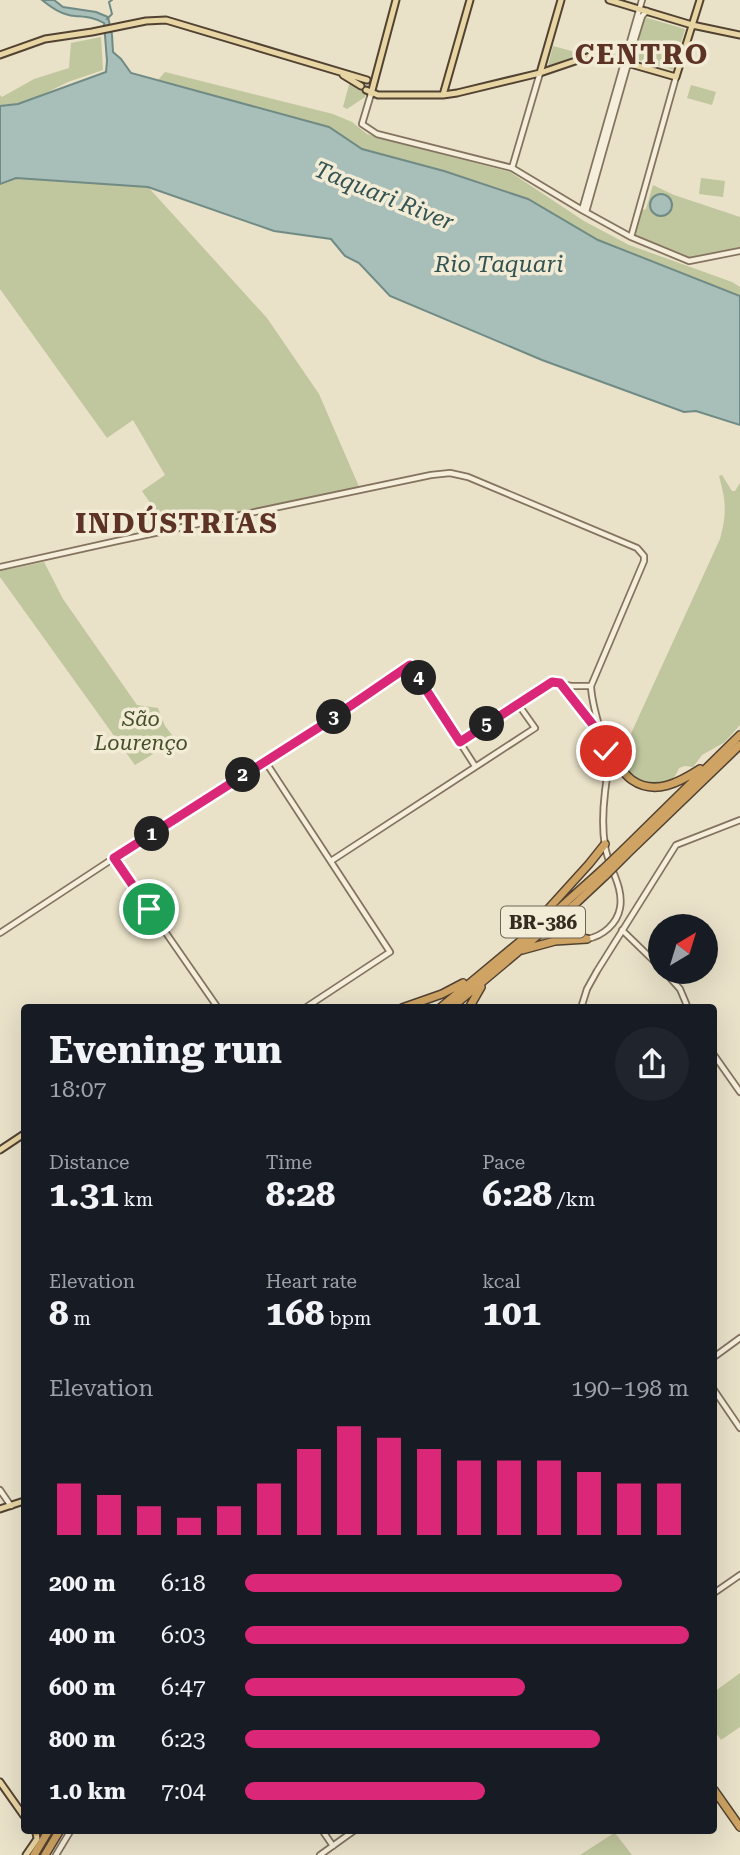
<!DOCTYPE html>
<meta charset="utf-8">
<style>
body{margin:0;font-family:"Roboto Serif",serif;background:#20242c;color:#f1f3f6;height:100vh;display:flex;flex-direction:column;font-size:26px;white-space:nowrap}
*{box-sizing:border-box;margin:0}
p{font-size:23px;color:#9ea1a6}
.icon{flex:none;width:38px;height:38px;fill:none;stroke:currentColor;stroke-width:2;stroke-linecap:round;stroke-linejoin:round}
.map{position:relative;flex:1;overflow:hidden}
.sheet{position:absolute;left:21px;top:1004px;width:696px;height:830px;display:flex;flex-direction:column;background:#171b24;border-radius:7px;box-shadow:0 7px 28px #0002}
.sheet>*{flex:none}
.needle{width:46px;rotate:38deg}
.fabs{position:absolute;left:648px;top:914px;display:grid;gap:14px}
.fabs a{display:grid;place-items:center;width:70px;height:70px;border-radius:50%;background:#171b24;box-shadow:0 7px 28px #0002;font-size:35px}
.pin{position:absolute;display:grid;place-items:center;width:60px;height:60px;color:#fff;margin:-30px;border:4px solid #fff;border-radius:50%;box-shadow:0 2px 7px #0007}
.km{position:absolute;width:35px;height:35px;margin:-18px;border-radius:50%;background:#222;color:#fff;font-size:19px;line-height:35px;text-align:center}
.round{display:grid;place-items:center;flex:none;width:74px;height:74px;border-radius:37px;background:#20242c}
.headline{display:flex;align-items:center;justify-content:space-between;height:119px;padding:0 28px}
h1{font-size:38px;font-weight:700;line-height:52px}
.stats{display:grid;grid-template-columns:repeat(3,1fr);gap:10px;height:119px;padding:7px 28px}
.stats div{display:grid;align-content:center}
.stats b{font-size:35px;font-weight:700}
.stats small{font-size:19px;font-weight:400}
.stats p{font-size:19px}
.chart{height:196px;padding:14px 28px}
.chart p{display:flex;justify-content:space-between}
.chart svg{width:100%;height:126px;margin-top:7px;stroke:#db2777;stroke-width:6}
ul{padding:0 28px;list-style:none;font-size:23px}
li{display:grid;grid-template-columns:112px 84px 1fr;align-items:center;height:52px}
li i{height:18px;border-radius:9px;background:#db2777}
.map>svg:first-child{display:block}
.green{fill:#c0c69d}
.water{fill:#a8beb8;stroke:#708b85;stroke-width:2}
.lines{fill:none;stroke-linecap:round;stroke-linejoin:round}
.stream{stroke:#708b85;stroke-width:2}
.minor-casing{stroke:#83735f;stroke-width:8}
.major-casing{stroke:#524232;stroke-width:9}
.highway-casing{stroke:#524232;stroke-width:10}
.minor{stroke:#f5eeda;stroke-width:4.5}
.major{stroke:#e8d5a4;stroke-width:5}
.highway{stroke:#cea363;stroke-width:7}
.highway-bridge-casing{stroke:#524232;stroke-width:10;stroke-linecap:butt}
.highway-bridge{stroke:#cea363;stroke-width:7}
.route-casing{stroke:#fff;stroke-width:14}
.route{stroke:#db2777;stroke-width:9}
.labels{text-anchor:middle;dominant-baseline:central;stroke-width:7;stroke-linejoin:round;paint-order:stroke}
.shield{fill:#f2ebd6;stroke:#6e6557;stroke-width:2}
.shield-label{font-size:19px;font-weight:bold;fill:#352b21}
.park-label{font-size:21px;font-style:italic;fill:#444f2a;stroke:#f2ebd6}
.water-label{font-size:23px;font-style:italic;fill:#325352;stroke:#f2ebd6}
.district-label{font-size:28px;font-weight:bold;letter-spacing:2px;fill:#5d3325;stroke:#f2ebd6}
</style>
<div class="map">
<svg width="740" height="1855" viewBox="0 0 740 1855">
<rect width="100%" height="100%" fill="#e9e1c8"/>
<!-- green -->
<path class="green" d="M644,17L685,29L673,70L632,58Z
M101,37L103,70L68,82L17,107L0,109V95L2,97L34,79L69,68L71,43Z
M553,46L575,52L577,55L548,66Z
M165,72L333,114L352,122L367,134L381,138L382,136L414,147L510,172L584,221L629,245L732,282L740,287V296L598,240L528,199L444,171L362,149L329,127L158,80Z
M350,81L366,93L365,97L347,109L343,107Z
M691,85L716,92L712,105L687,98Z
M16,178L148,187L267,318L319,394L360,489L169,530L142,491L165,475L133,420L107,438L0,289V184Z
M701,178L725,181L723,197L699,194Z
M653,185L674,195L740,217V247L689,258L683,257L636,237L635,235L642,210L646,209Z
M722,475L732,491H735L740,483V725L725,742L702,755L693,767L685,766L679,768C668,798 636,782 621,765L623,751L720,539C727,513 726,501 719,476Z
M44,562L63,599L137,705L158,708L165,726L176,740L135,765L0,577V571Z
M569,911L568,927L574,937L527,946Z
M740,1673V1727L721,1740L714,1730V1692Z
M615,1833L632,1855H580L614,1833Z"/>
<!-- water -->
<path class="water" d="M42,0H54L63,7L96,12L108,17L112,35L113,52L121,59L131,73L329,127L362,149L444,171L528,199L598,240L740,296V425L696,411L684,412L542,360L390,296L359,263L345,256L331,239L274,231L148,187L16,178L0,184V106L18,104L106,72L107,61L104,23C94,17 86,17 75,16C62,15 52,8 42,0Z
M650 205a11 11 0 1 1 22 0a11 11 0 1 1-22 0Z"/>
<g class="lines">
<!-- stream -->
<path class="stream" d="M107,19L112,14L109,2L112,0"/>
<!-- minor casing -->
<g class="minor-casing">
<path id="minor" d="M371,94L362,124L377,134L512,168L582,210L631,237L689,261L740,251
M512,168L540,73
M582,210L642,0
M586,212L627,67L629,65L632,64L630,62L629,58L642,16L647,11
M631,237L676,77
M0,567L117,541L431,475L450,473L468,477L637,548L644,556V561L591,686C592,713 606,738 607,765C608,774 606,783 605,792C603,809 602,828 605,846C608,867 624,886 620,908C617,924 603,936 587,939
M560,684L598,732
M460,742L552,682L571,686H591
M265,761L390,952L305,1008
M114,858L218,1008
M331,861L535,728L518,704
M622,930L660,967
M0,933L114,858L321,726L410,665L475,766
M664,971L680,989L688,1008
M581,1008L587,989L597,971L676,845L740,820
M714,1055L740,1092
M714,1357L740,1338
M714,1390L740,1428
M0,1490L11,1506
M714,1593L740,1575
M322,1830L333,1846
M56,1855L71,1830
M320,1855L355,1830"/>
</g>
<!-- major casing -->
<g class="major-casing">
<path id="major" d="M609,0L692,25L740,35
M0,55L45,39L92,32L146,21L166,20L367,80
M540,73L561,0
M343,75L361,86
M366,90L378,95H443L457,93L540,73L596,54L676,77L700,0
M371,94L396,0
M443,95L470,0
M0,1150L24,1134
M0,1509L24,1501
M0,1782L24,1816
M26,1855L37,1839L36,1832"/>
</g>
<!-- highway casing -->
<g class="highway-casing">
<path id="highway" d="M607,759C619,762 622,773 632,780C655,796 680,782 700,769
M624,849L740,735
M627,854L740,745
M572,908C566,920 571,933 584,938
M531,928L589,864L605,844
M522,950L555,941L587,939
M402,1008L442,994L463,983
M440,1008L553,914L602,870
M451,1008L574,905L606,875
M469,1008L481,987
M714,1790L740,1827
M36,1832L37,1830
M34,1855L49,1830
M45,1855L60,1830"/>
</g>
<!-- minor -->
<use href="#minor" class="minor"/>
<!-- major -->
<use href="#major" class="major"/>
<!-- highway -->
<use href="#highway" class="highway"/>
<!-- highway-bridge casing -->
<g class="highway-bridge-casing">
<path id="highway-bridge" d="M602,870L624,849
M606,875L627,854"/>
</g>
<!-- highway-bridge -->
<use href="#highway-bridge" class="highway-bridge"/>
</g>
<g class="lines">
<!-- route casing -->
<g class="route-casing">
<path id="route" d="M149,909L114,858L321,726L410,665L460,742L552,682L560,683L601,735L606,751"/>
</g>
<!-- route -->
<use href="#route" class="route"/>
</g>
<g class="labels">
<!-- shield labels -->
<rect class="shield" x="501" y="906.5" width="84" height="31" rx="5"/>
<g class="shield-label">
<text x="543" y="922">BR-386</text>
</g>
<!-- park labels -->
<g class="park-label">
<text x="141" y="719">São<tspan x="141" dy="24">Lourenço</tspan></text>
</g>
<!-- water labels -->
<g class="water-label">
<text transform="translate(384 196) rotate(22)">Taquari River</text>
<text x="499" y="264">Rio Taquari</text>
</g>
<!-- district labels -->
<g class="district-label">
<text x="642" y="54">CENTRO</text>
<text x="177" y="523">INDÚSTRIAS</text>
</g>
</g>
</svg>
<div class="fabs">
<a><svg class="needle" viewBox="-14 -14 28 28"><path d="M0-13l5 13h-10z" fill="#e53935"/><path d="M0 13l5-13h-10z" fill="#9ea1a6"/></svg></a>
</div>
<div class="pin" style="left:149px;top:909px;background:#1e9e55"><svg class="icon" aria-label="arrive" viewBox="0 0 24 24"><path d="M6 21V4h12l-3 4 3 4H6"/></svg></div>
<div class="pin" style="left:606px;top:751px;background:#d93025"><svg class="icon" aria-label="check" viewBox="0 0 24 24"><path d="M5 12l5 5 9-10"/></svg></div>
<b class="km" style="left:152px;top:834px">1</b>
<b class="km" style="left:243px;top:775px">2</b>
<b class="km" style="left:334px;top:717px">3</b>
<b class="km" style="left:419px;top:678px">4</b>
<b class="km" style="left:487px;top:724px">5</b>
<section class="sheet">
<div class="headline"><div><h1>Evening run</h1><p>18:07</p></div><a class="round"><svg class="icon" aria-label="share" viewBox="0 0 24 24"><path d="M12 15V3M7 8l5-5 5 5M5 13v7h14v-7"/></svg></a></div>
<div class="stats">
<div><p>Distance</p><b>1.31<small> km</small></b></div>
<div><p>Time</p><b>8:28</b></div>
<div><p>Pace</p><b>6:28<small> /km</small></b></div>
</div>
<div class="stats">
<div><p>Elevation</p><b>8<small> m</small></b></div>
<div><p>Heart rate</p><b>168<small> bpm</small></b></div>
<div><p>kcal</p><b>101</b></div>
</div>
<div class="chart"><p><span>Elevation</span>190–198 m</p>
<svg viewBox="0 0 160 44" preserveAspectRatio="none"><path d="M5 44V26M15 44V30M25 44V34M35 44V38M45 44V34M55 44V26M65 44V14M75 44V6M85 44V10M95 44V14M105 44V18M115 44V18M125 44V18M135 44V22M145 44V26M155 44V26"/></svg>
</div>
<ul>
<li><b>200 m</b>6:18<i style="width:85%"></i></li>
<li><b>400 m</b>6:03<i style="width:100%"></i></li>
<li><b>600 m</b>6:47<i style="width:63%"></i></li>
<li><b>800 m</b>6:23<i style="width:80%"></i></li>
<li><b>1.0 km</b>7:04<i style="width:54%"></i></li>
</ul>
</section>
</div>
